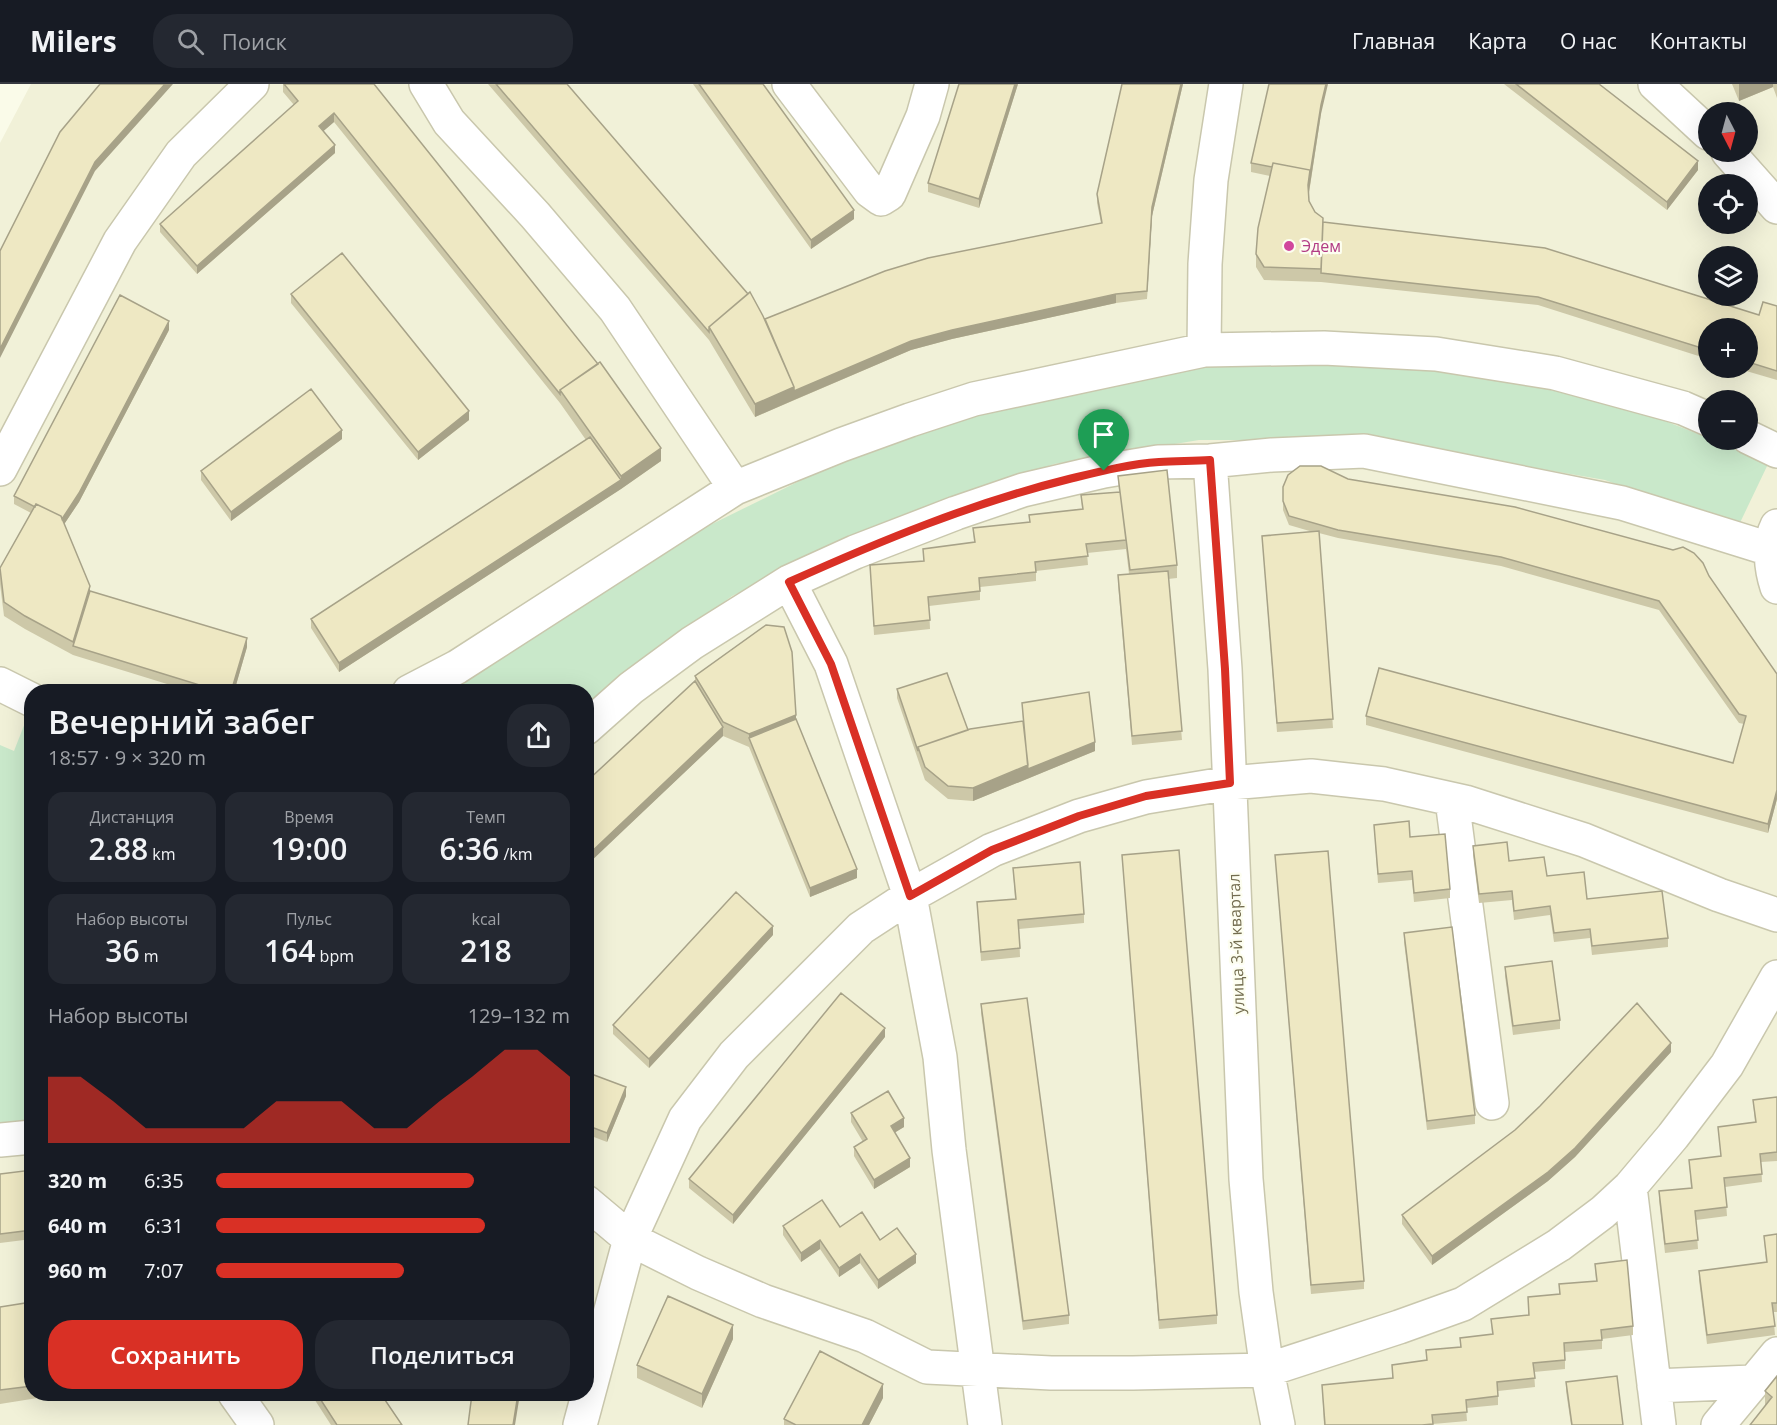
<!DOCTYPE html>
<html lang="ru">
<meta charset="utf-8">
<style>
body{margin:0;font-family:"Open Sans",sans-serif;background:#242831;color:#f1f3f6;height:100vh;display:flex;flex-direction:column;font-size:22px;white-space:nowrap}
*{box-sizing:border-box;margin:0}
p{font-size:20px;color:#9ea1a6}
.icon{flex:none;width:33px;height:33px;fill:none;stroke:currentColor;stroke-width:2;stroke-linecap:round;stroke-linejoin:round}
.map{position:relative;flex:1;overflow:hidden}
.details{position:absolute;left:24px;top:600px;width:570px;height:717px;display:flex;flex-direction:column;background:#171b24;border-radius:24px;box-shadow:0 6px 24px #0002}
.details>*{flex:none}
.needle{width:39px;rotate:174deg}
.controls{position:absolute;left:1698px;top:18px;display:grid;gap:12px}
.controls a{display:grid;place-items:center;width:60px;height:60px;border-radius:50%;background:#171b24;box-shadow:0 6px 24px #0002;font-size:30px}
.pin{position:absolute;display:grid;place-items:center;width:51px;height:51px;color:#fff;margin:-62px -26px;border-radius:50% 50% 50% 0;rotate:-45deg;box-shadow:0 0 6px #0007}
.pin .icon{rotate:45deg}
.round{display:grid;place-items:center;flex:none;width:63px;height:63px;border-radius:24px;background:#242831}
.headline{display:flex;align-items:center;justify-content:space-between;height:102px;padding:0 24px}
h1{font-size:33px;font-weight:600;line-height:45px}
.metrics{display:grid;grid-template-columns:repeat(3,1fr);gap:9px;height:102px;padding:6px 24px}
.metrics div{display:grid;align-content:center;border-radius:15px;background:#242831;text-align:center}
.metrics b{font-size:30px;font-weight:600}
.metrics small{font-size:16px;font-weight:400}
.metrics p{font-size:16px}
.chart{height:168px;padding:12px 24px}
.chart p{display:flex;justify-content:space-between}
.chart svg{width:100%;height:108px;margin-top:6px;fill:#d93025;opacity:.7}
.cta{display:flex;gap:12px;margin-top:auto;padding:12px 24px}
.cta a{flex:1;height:69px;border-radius:24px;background:#d93025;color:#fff;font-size:24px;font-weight:600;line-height:69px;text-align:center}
.cta a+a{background:#242831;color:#f1f3f6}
ul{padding:0 24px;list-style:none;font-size:20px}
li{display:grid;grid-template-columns:96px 72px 1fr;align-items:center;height:45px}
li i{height:15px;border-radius:8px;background:#d93025}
header{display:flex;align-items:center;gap:36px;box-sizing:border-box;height:84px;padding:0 30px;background:#171b24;border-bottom:2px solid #363941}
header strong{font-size:28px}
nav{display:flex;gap:33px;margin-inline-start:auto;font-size:21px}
.search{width:420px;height:54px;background:#242831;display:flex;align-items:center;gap:15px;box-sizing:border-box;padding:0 21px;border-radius:24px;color:#9ea1a6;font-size:22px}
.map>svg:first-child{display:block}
.residential{fill:#f1f1d8;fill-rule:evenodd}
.green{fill:#c9e8ca}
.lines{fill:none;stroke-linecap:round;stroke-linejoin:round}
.street-casing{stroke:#c9c7ad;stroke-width:36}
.street{stroke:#fff;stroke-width:33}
.wall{fill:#cdc8a8}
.shaded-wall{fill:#a7a288}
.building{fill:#eee8c3;stroke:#a7a288;stroke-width:1.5}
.route-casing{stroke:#fff;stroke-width:12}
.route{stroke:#d93025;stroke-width:8}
.hotel-dot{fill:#d1479c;stroke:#fdfef0;stroke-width:2}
.labels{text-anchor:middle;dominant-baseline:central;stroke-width:4.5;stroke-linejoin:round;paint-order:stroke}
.hotel-label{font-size:16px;fill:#b23c85;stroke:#fdfef0;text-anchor:start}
.street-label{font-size:16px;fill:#736d4f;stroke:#fdfef0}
</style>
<header>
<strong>Milers</strong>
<div class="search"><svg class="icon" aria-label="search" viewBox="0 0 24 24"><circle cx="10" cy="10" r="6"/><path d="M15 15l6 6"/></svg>Поиск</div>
<nav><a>Главная</a><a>Карта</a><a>О нас</a><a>Контакты</a></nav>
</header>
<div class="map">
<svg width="1777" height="1341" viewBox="0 0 1777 1341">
<rect width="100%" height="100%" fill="#fafbe9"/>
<!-- residential -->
<path class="residential" d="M31,0H1777V1341H0V59ZM1708,28H1748V68H1708ZM1708,100H1748V140H1708ZM1708,172H1748V212H1708ZM1708,244H1748V284H1708ZM1708,316H1748V356H1708ZM32,608H586V1310H32Z"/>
<!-- green -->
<path class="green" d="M1375,276L1531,301L1650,331L1769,378L1737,445L1605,396L1373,356H1199L1054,380L855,452L732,512L614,600L587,626L586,608H450L706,443L844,375L944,339L1170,282Z
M30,626H31V1040L0,1043V661L14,667Z"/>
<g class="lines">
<!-- street casing -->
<g class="street-casing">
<path id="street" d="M426,0L449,38L535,131L615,225L735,404
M789,0L870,107L881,115L889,110L923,32L932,0
M1655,0L1708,49
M1728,68L1777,123
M1204,266L1205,180L1211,96L1226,0
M1748,353L1777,367
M1210,377L1225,585L1246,1095L1256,1208L1267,1286L1278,1341
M0,385L120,157L181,70L252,0
M1777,442C1768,460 1771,485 1777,503
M789,498L831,580L910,812L940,973L949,1066L985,1341
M0,600L32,616
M409,608L457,583L735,404L841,361L910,336L974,315L1204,266L1324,264L1436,270L1555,289L1683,324L1708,335
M586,644L631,604L692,559L789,498L855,468L956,429L1023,406L1104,387L1158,378L1210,377L1272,371L1364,367L1622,419L1773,466
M1452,716L1492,1019
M0,1056L32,1053
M1630,1103L1659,1341
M586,1118L630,1155L698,1189L763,1217L865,1252L927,1283L1051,1289H1133L1267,1286L1399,1243L1463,1220L1559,1161L1603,1128L1630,1103L1673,1052L1727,981L1777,893
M1654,1302L1752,1298
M235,1310L257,1341
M580,1341L630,1155L685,1035L734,971L861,844L910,812L992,766L1079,732L1146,713L1230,699L1311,692L1384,700L1465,718L1584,756L1719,811L1777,831
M1718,1341L1777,1270"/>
</g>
<!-- street -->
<use href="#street" class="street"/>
</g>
<!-- wall -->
<path class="wall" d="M283,0H374L661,377L621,405L339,588L311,544V535L586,356L560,319L334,38L323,47L335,69L197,190L160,148V140L294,21L283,8Z
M488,0H567L765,235L1101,139L1097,119V110L1122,0H1183L1152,132L1147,215L1116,219L952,255L911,266L755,333L709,256Z
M693,0H763L854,135L811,165Z
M1018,0L979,124L928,108V99Z
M1504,0H1599L1698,86L1667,126Z
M1732,0H1777V14L1773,3L1739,17Z
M1321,30L1309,109V117L1315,128L1323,138L1759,231L1777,222V296L1736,284H1748V244H1708V275L1538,221L1321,198L1264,196L1256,183V170L1270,92L1251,88V79Z
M291,210L469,336L418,376L291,219Z
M169,246L79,418L64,440L90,507L247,563L234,608H193L73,571L25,545L4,532L0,500V484L31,429L14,420V412Z
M342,355L231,437L201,396V387Z
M1118,392L1177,481V494L1168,495L1182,656L1132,661L1118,500V491L1129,490L1126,465L1087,469L1088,481L1036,487V497L980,503V516L929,522L930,545L874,551L870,481L924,477L923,465L974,458L973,444L1029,438V431L1082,425L1081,411L1119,408Z
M1348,395L1709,492L1777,590V715L1768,749L1366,641V632L1733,679L1744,640L1739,639L1659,526L1501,482L1338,454L1319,449L1333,644L1277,648L1262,452L1313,448L1289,441L1283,426V403Z
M695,592L796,635L857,794L810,813L749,663L723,652L589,778L695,597Z
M897,605L968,646L1023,637L1022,619L1095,667L973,717L948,715L925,696L897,614Z
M1374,741L1450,805V814L1414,818L1412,796L1378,799Z
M1473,762L1547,792L1587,815L1668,854V863L1592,871L1590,854L1554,858L1550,831L1514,836L1512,816L1479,819L1473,771Z
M1122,771L1217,1231V1240L1159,1245Z
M1275,771L1364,1197V1205L1311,1210Z
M1013,784L1084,830V839L1019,845L1020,873L981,877L977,818L1015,815Z
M1404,849L1475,1031V1040L1427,1046L1404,858Z
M773,851L649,984L613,950V941Z
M1505,883L1560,936V945L1513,951L1505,892Z
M981,920L1069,1231V1240L1023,1246L981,929Z
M885,953L733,1140L689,1104V1095Z
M1671,968L1575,1073L1548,1097L1432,1181L1402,1140V1131Z
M586,988L626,1012L607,1058L586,1050Z
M1777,1013V1077L1761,1078L1762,1098L1725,1103L1727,1132L1696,1136L1698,1165L1665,1169L1659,1116V1107L1691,1104L1689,1076L1721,1072L1718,1043L1755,1038L1753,1016Z
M851,1029L904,1043L895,1048L910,1083L874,1105L854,1072V1063L863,1058L851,1038Z
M32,1086V1155L0,1159V1090Z
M783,1142L840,1143L880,1156L916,1179L878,1205L860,1179L839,1193L820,1165L801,1178L783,1151Z
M1777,1150V1228H1773L1775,1251L1707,1260L1699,1196V1187L1766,1178L1764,1152Z
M1595,1180L1633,1242V1251L1602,1255V1265L1565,1268V1285L1534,1288L1535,1303L1498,1307V1321L1466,1324L1467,1337L1433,1340V1341H1324L1322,1301L1392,1294V1281L1427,1276L1426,1266L1460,1263V1254L1492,1250L1491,1235L1528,1231V1213L1559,1210V1200L1596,1197Z
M32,1218V1310H50V1312L0,1320V1223Z
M733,1255L702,1324L637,1294V1281Z
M1777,1292V1341L1765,1321V1307Z
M1566,1298L1623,1341H1571L1566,1307Z
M311,1310H381L402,1341H331Z
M883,1314L869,1341H784V1335Z"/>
<!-- shaded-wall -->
<path class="shaded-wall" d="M165,0H173L95,87L0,274V265L95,78Z
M1015,0H1018L979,124V115Z
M1181,0H1183L1152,132L1147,215L1152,123Z
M1326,0H1328L1321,30L1308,114V101L1321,21Z
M1739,0H1773V3L1739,17Z
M334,29V38L319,51V42Z
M335,61V69L197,190V182Z
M1698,77V86L1667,126V118Z
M854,126V135L811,165V156Z
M1116,210V219L952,255L911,266L794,316V307L911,257L952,246Z
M169,237V246L79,418L61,445V436Z
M794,303V316L755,333V320Z
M469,327V336L418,376V368Z
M342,346V355L231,437V428Z
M661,364V377L621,405L339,588V579L621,396V392Z
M90,502V515L73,562V558Z
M247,554V563L234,608H231Z
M796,631V644L749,654V650Z
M723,643V652L586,782V773Z
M1095,658V667L973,717V704L1028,681Z
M1777,706V715L1768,749V740Z
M857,785V794L810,813V804Z
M773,842V851L649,984V975Z
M885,944V953L733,1140V1131Z
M1671,959V968L1575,1073L1548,1097L1432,1181V1172Z
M626,1003V1012L607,1058V1049Z
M904,1034V1043L891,1051V1042Z
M910,1074V1083L874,1105V1096Z
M820,1156V1165L801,1178V1169Z
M860,1170V1179L839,1193V1184Z
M916,1170V1179L878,1205V1196Z
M733,1241V1255L702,1324V1310Z
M883,1300V1314L869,1341H862Z
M518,1310H520L515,1341H513Z"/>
<!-- building -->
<path class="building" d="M100,0H165L95,78L0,265V167L60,48Z
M284,0H374L598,280L560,306V310L334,29L319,42L335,61L197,182L160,140L298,17Z
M496,0H567L748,210L709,243V248Z
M699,0H763L854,126L811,156Z
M959,0H1015L979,115L928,99Z
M1122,0H1181L1152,123L1147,207L1116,210L952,246L911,257L794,307V303L765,235L885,187L928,174L1102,139L1097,110Z
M1269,0H1326L1321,21L1310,90V86L1273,79L1272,83L1251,79Z
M1516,0H1599L1698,77L1667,118Z
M1273,79L1310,86L1308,101L1309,117L1315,128L1323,134L1321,185L1264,183L1256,170L1258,144Z
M1323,138L1545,164L1759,231L1763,218L1777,222V287L1748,278V244H1708V266L1538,213L1321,189Z
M342,169L469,327L418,368L291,210Z
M750,208L763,232L794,303L755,320L709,243Z
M120,211L169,237L79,409L62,435L61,432L36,420L35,423L14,412Z
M600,278L661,364L621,392L560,306Z
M311,305L342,346L231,428L201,387Z
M590,353L621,396L339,579L311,535Z
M1300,382H1321L1348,395L1515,423L1673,466L1683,463L1694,469L1703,479L1709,492L1777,590V706L1768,740L1366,632L1379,584L1733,679L1746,632L1739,630L1659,517L1501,473L1338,446L1289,432L1283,417V403L1288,391Z
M1167,386L1177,481L1130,486L1118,392Z
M1120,408L1126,456L1086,460L1088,472L1035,478L1036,488L979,494L980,507L928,513L930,536L874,542L870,481L924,477L923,465L975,458L973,444L1030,438L1029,431L1083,425L1081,411Z
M36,420L61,432L90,502L73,558L25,532L4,518L0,484Z
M1319,447L1333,635L1277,639L1262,452Z
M1168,487L1182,647L1132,652L1118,491Z
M90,507L247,554L231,608H222L73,562Z
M766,541L784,543L792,568L796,631L749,650L723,638L695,592Z
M947,589L968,646L918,663V667L897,605Z
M695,597L723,643L586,773V698Z
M1089,608L1095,658L1028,685L1022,619Z
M796,635L857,785L810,804L749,654Z
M1023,637L1028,681L973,704L948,702L925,683L918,663L970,645Z
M1409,737L1410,753L1445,750L1450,805L1414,809L1412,787L1378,790L1374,741Z
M1507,758L1509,777L1544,773L1547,792L1584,788L1587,815L1662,807L1668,854L1592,862L1590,845L1554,849L1550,822L1514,827L1512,807L1479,810L1473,762Z
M1179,766L1217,1231L1159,1236L1122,771Z
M1328,767L1364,1197L1311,1201L1275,771Z
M1080,778L1084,830L1018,836L1020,864L981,868L977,818L1016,815L1013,784Z
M736,808L773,842L649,975L613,941Z
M1452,843L1475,1031L1427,1037L1404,849Z
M1552,877L1560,936L1513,942L1505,883Z
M841,909L885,944L733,1131L689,1095Z
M1027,914L1069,1231L1023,1237L981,920Z
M1637,919L1671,959L1575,1064L1548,1088L1432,1172L1402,1131L1515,1046L1540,1022Z
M586,988L626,1003L607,1049L586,1041Z
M888,1007L904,1034L891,1042L910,1074L874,1096L854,1063L867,1055L851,1029Z
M1777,1013V1068L1760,1070L1762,1090L1724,1094L1727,1123L1695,1127L1698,1156L1665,1160L1659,1107L1692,1104L1689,1076L1721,1072L1718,1043L1756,1038L1753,1016Z
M32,1086V1146L0,1150V1090Z
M822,1116L840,1143L862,1128L880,1156L897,1144L916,1170L878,1196L860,1170L839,1184L820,1156L801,1169L783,1142Z
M1777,1150V1219H1772L1775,1242L1707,1251L1699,1187L1767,1178L1764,1152Z
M1627,1176L1633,1242L1601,1246L1602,1256L1564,1259L1565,1276L1533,1279L1535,1294L1497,1298L1498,1312L1466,1316L1467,1328L1432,1331L1433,1340L1422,1341H1325L1322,1301L1393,1294L1392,1281L1427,1276L1426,1266L1461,1263L1460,1254L1493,1250L1491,1235L1529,1231L1528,1213L1560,1210L1559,1200L1597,1197L1595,1180Z
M668,1212L733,1241L702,1310L637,1281Z
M32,1218V1302L0,1306V1223Z
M820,1267L883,1300L862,1341H796L784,1335Z
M1617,1292L1623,1341H1572L1566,1298Z
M1777,1292V1341H1750L1772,1313L1765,1307Z
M317,1310H381L402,1341H337Z
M472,1310H518L513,1341H468Z"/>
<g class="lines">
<!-- route casing -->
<g class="route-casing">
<path id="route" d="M1210,376L1225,585L1230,699L1146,712L1079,732L992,766L910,812L831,580L789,498C880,457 972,419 1069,395C1098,388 1129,380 1159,378C1176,377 1193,377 1210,376Z"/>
</g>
<!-- route -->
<use href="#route" class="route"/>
</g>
<!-- markers -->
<circle class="hotel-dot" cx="1289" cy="162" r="6"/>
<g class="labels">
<!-- hotel labels -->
<g class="hotel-label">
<text x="1301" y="162">Эдем</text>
</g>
<!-- street labels -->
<g class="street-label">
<text transform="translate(1236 860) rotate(-92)">улица 3-й квартал</text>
</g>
</g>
</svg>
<div class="controls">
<a><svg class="needle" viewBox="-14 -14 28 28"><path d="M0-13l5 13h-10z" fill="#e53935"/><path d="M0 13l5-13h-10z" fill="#9ea1a6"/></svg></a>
<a><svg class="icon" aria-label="locate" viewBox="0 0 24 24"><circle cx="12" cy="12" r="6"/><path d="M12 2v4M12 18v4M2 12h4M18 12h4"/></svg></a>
<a><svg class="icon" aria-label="layers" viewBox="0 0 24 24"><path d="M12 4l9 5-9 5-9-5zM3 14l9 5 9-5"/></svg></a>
<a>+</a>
<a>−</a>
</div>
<div class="pin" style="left:1104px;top:387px;background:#1e9e55"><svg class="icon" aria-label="arrive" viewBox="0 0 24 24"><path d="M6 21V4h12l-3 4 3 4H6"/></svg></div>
<section class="details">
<div class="headline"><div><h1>Вечерний забег</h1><p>18:57 · 9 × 320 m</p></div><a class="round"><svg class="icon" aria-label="share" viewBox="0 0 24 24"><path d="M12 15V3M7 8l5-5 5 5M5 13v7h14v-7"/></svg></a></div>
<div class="metrics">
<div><p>Дистанция</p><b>2.88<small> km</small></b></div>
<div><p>Время</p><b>19:00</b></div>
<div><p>Темп</p><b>6:36<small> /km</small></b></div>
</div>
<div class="metrics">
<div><p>Набор высоты</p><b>36<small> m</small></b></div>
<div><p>Пульс</p><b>164<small> bpm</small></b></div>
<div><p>kcal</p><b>218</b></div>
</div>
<div class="chart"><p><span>Набор высоты</span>129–132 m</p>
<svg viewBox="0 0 160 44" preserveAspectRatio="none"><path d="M0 44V17L10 17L20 27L30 38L40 38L50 38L60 38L70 27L80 27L90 27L100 38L110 38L120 27L130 17L140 6L150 6L160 17V44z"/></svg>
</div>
<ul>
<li><b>320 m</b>6:35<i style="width:73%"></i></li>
<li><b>640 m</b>6:31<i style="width:76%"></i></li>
<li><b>960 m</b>7:07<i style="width:53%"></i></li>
</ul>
<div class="cta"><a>Сохранить</a><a>Поделиться</a></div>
</section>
</div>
